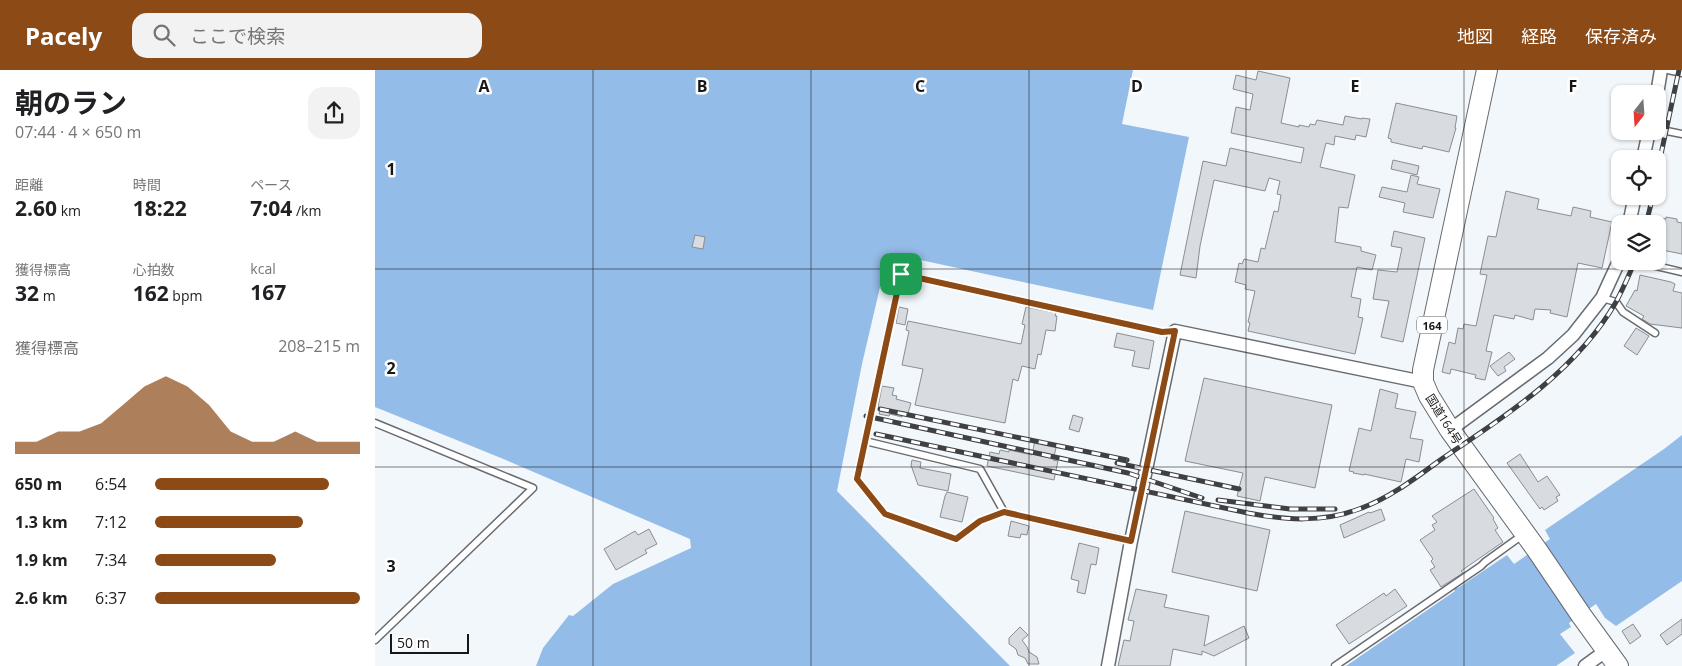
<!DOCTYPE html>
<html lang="ja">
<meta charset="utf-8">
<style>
body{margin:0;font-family:"Open Sans","Noto Sans JP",sans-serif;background:#f2f2f2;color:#202124;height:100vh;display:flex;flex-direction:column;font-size:19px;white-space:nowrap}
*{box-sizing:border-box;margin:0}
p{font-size:16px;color:#757577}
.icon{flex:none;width:28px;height:28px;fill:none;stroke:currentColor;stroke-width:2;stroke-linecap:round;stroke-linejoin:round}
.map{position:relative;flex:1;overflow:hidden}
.panel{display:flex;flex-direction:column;background:#fff;width:375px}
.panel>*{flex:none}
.needle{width:32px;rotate:197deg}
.controls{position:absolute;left:1236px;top:15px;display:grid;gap:10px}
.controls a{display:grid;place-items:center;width:55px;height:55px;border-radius:10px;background:#fff;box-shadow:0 1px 4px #0004;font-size:25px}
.scale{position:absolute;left:15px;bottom:12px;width:79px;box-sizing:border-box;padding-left:5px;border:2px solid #161719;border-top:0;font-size:14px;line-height:18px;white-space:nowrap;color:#161719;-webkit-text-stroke:4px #fff;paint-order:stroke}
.pin{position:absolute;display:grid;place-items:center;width:42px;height:42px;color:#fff;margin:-21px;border-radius:10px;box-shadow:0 2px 8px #0006}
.round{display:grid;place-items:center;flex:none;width:52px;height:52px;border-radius:15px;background:#f2f2f2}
.headline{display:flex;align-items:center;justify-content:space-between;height:85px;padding:0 15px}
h1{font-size:28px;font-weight:700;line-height:38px}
.figures{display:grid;grid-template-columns:repeat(3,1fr);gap:8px;height:85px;padding:5px 15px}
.figures div{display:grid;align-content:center}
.figures b{font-size:21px;font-weight:700}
.figures small{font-size:14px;font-weight:400}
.figures p{font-size:14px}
.chart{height:140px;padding:10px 15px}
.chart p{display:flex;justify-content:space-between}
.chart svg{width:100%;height:90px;margin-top:5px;fill:#8b4a16;opacity:.7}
ul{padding:0 15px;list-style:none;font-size:16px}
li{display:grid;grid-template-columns:80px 60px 1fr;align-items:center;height:38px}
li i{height:12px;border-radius:6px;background:#8b4a16}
header{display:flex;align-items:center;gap:30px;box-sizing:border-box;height:70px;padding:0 25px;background:#8b4a16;color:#fff}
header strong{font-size:24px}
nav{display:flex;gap:28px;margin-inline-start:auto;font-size:18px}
.search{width:350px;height:45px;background:#f2f2f2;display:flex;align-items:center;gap:12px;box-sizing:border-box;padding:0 18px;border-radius:15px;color:#757577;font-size:19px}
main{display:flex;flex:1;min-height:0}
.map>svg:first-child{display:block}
.water{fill:#94bce8}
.building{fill:#d8dce1;stroke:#8a8e92}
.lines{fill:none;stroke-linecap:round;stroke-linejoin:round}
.service-casing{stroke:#686b6f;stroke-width:9}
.minor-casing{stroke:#686b6f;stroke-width:15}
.trunk-casing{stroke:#686b6f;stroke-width:22}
.service{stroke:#fff;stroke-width:6}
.minor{stroke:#fff;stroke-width:12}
.trunk{stroke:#fff;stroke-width:20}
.rail-casing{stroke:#3f4043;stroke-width:5}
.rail{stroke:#fff;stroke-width:3;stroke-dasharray:9;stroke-linecap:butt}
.route-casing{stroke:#fff;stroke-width:10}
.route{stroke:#8b4a16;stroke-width:6}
.grid{fill:none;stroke:#161719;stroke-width:1;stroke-opacity:0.55}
.labels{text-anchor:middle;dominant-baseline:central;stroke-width:5;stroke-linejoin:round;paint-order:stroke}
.shield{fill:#fff;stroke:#5c5d5e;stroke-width:1}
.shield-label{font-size:11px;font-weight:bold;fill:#161719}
.street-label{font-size:12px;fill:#161719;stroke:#fff}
.grid-label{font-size:16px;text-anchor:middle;font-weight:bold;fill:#161719;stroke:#fff;stroke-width:5;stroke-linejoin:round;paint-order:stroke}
</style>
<header>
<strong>Pacely</strong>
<div class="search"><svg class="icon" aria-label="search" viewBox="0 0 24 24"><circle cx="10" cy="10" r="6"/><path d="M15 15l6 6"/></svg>ここで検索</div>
<nav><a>地図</a><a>経路</a><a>保存済み</a></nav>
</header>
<main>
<section class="panel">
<div class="headline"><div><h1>朝のラン</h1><p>07:44 · 4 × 650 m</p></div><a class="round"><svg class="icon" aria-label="share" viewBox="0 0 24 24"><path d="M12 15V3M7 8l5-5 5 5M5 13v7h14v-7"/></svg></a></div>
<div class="figures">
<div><p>距離</p><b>2.60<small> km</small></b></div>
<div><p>時間</p><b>18:22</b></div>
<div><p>ペース</p><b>7:04<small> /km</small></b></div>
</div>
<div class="figures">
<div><p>獲得標高</p><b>32<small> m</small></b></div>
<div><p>心拍数</p><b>162<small> bpm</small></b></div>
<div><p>kcal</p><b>167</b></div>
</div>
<div class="chart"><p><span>獲得標高</span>208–215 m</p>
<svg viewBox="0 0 160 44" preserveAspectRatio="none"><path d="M0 44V38L10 38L20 33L30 33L40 29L50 20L60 11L70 6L80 11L90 20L100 33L110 38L120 38L130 33L140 38L150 38L160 38V44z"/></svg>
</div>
<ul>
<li><b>650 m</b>6:54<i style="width:85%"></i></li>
<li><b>1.3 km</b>7:12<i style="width:72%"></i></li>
<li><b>1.9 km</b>7:34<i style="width:59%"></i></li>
<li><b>2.6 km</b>6:37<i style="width:100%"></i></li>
</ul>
</section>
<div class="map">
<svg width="1307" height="596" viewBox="0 0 1307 596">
<rect width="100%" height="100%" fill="#f2f7fb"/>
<!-- water -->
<path class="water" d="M0,0H758L747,54L814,67L778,240L513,183L487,294L462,421L635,596H161L168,578L194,545L198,546L238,514L316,478L315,469L126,388L0,337Z
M1307,365V511L1241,556L1230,548L1221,534L1194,553L1196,557L1185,564L1200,583L1181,596H971L1080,521L1079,519L1081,517L1083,518L1132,485L1139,494L1175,469L1170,460L1289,379Z"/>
<!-- building -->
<path class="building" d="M883,1L915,8L906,53L924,57V55L934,57L935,54L940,55L942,50L968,55L970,46L987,49V48L995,49L991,67L981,65L980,70L960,66L959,75L951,73L945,97L980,105L973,138L964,137L960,172L986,177V181L1001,185L997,200L982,197L976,227L986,229L983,247L988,248L980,284L873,261L875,253L873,252L880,221L870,219L871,215L860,212L864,193L867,194L869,189L883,192L886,178L890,179L899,141L903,142L906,125L902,124L905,111L894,108L890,121L839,110L825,176L821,208L805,205L828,91L851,96L855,78L926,93L929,78L856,63L861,37L875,40L878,24L858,19L861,5L881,10Z
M1021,33L1082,46L1080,58H1081L1074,82L1048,76L1047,79L1016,72V69L1013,68Z
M1018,90L1044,96L1042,105L1016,99Z
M1036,105L1044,107L1042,114L1065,119L1058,148L1028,142L1030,133L1004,127L1007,117L1032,122Z
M1131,121L1164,129L1162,139L1196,146L1198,137L1216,141L1215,147L1237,152L1227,198L1203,193L1192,247L1175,243L1176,240L1160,239L1158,250L1140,245L1139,249L1119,245L1111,281L1117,282L1110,310L1100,308L1101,305L1076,299L1075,304L1067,302L1074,272L1080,274L1083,258L1088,259L1089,254L1101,256L1112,205L1105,204L1113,166L1121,167Z
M1291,147L1302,149V152L1307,153V184L1282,179V157L1284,148L1291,149Z
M1019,161L1050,168L1028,272L1006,267L1014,231L998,229L1003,200L1022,202L1027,178L1016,176Z
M320,165L330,167L328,179L317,177Z
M1265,205L1296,212L1300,214L1298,221L1307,223V258L1275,254L1267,249L1269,246L1251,236L1260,220L1262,221Z
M524,237L533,239L530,255L521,253Z
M651,237L681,243L680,246H682L680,261L671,260L666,285L663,284L660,299L647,296L643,311L638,309L630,353L540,335L548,299L527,295L534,261L531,260L533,251L646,274L650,255L647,254Z
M1261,258L1274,266L1262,285L1249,276Z
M742,263L779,271L774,299L757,296L760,281L739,277Z
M1134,282L1140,289L1129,297L1131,301L1123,306L1115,296Z
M829,308L957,335L940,418L890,407L885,431L862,426L868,403L810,391Z
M507,316L519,318L517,325L522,326L521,329L536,333L533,343L528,342L527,347L515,344L514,346L504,344L506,338L503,337Z
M1005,319L1023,324L1020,338L1041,342L1035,368L1048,370L1044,392L1031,389L1026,412L989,404V405L978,403L979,402L974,401L984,358L996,361Z
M698,345L708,348L704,362L694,359Z
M660,370L682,374L678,390L683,391L679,410L612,396L615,382L624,384L625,380L634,382V380L657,385Z
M1145,384L1163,412L1172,406L1185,425L1181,427L1183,431L1169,440L1167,437L1165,439L1132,393Z
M537,390L546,392L545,398L576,404L573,421L543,415L536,395Z
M1099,419L1119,448L1118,449L1123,458L1120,460L1128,472L1086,501L1088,503L1066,517L1055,500L1060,497L1056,491L1058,489L1045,470L1060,460L1057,455L1062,452L1057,446Z
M572,422L593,427L587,452L565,447L570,426Z
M1006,439L1010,450L969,468L965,455L994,442L995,443Z
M810,441L895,460L882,521L797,502Z
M636,451L654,456L652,465L646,464L645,468L633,466Z
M274,459L282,474L270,480L272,483L241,500L229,479L260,461L263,465Z
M704,473L724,478L721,495L716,494L710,524L702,522L704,511L696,509Z
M761,519L792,525L789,537L834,546L829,576L869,556L874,568L839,586L827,581V585L798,579L795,596H743L749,570L755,571L759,551L753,550Z
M1020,519L1032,536L974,574L961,555L1009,523L1011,526Z
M1307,549V564L1292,575L1285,565Z
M1258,554L1266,566L1255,574L1247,561Z
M645,557L653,565L647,570L652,577L654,582L662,587L664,594H653L650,588L643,585L641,579L634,574V568Z"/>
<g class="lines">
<!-- service casing -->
<g class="service-casing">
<path id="service" d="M1293,0L1307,3
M1282,59L1307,64
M1260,191L1307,202
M1227,228L1241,232L1248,242L1280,263
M0,353L158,418L0,570
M490,371L605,399L629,442
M756,471L629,442L605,451L581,469L510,444L482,409L526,204L787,262L800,261
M960,596L1106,496L1110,492L1149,464"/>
</g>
<!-- minor casing -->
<g class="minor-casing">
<path id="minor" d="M1282,24L1286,0
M1268,89L1274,61
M1254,154L1260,126
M1075,360L1173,288L1198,265L1227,228L1245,189
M733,596L756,471L800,261L1048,312
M1210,596L1232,580"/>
</g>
<!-- trunk casing -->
<g class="trunk-casing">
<path id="trunk" d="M1112,0L1048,300V312L1054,326L1075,360L1162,480L1206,545L1243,596"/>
</g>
<!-- service -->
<use href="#service" class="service"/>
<!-- minor -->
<use href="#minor" class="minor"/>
<!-- trunk -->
<use href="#trunk" class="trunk"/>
<!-- rail casing -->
<g class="rail-casing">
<path id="rail" d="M1282,103L1304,0
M1271,154L1278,126
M505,339L752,390
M491,346L753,403L827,428
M501,364L873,443C910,450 947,453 984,439C1015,428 1042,407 1068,388C1131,346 1202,300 1241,232C1248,219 1254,205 1260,191
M742,393L864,419
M843,430L915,439H960"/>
</g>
<!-- rail -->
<use href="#rail" class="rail"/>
</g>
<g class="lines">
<!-- route casing -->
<g class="route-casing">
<path id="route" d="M526,204L787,262L800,261L756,471L629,442L605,451L581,469L510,444L482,409Z"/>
</g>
<!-- route -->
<use href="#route" class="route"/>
</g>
<!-- grid -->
<path class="grid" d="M218,0V596M436,0V596M654,0V596M871,0V596M1089,0V596M0,199H1307M0,397H1307"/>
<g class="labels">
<!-- shield labels -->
<rect class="shield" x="1042" y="246.5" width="30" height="17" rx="4"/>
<g class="shield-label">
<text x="1057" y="255">164</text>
</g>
<!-- street labels -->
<g class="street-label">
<text transform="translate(1069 349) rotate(58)">国道164号</text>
</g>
</g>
<g class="grid-label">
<text x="109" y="22">A</text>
<text x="327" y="22">B</text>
<text x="545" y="22">C</text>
<text x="762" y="22">D</text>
<text x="980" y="22">E</text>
<text x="1198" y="22">F</text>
<text x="16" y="105">1</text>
<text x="16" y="304">2</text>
<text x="16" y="502">3</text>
</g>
</svg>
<div class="controls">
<a><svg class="needle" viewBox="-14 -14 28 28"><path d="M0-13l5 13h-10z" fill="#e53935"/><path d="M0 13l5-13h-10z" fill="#757577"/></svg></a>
<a><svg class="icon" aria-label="locate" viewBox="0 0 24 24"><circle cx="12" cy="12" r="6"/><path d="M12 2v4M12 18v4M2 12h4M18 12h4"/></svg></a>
<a><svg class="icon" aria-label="layers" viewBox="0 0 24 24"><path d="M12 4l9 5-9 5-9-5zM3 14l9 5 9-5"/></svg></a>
</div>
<div class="scale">50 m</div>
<div class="pin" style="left:526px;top:204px;background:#1e9e55"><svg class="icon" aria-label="arrive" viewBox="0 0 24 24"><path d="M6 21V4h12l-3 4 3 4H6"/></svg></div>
</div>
</main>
